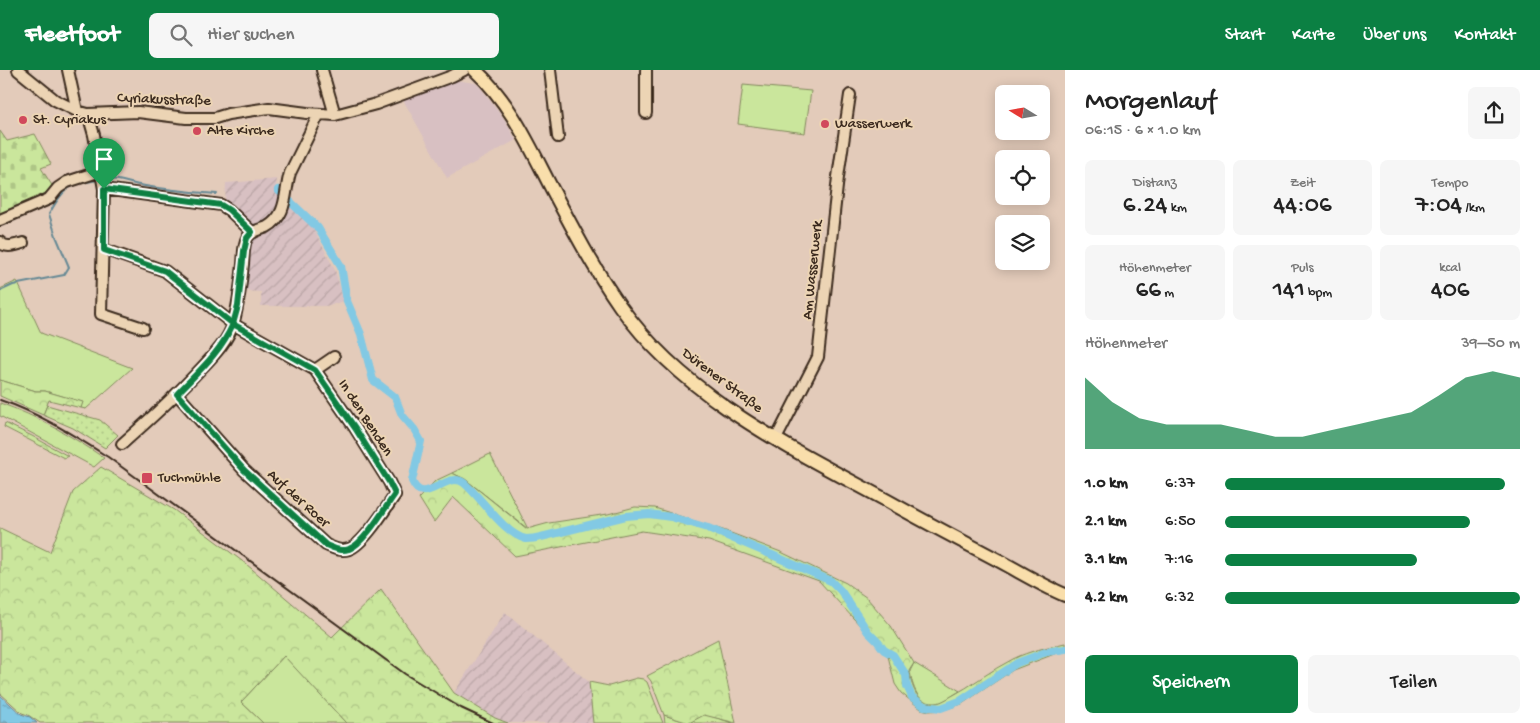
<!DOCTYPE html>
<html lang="de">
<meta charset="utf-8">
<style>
body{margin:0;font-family:"Gochi Hand",sans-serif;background:#f6f6f6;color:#222;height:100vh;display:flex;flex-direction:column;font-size:19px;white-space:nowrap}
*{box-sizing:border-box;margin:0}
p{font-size:16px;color:#767676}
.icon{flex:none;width:28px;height:28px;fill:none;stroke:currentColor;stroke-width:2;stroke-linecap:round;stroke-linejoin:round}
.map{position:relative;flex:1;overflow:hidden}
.details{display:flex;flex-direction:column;background:#fff;width:475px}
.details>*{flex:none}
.needle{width:32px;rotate:281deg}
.controls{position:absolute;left:995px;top:15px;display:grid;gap:10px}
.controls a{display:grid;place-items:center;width:55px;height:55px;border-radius:8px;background:#fff;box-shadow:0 2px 12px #0003;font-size:25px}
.pin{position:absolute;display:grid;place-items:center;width:42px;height:42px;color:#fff;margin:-51px -21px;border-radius:50% 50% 50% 0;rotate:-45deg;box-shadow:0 0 5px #0007}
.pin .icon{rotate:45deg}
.round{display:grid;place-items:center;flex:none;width:52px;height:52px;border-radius:8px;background:#f6f6f6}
.overview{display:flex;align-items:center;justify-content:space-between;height:85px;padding:0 20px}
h1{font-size:28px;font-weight:600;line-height:38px}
.metrics{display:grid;grid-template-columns:repeat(3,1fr);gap:8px;height:85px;padding:5px 20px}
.metrics div{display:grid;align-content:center;border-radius:8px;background:#f6f6f6;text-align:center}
.metrics b{font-size:25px;font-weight:600}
.metrics small{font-size:14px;font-weight:400}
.metrics p{font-size:14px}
.chart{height:140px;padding:10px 20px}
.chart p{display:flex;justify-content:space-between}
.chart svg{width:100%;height:90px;margin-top:5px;fill:#0b8043;opacity:.7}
.primary-button{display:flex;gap:10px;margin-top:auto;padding:10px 20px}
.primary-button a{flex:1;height:58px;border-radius:8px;background:#0b8043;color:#fff;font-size:20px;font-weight:600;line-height:58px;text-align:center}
.primary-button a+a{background:#f6f6f6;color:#222}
ul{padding:0 20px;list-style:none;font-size:16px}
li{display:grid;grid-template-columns:80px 60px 1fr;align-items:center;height:38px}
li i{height:12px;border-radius:6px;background:#0b8043}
header{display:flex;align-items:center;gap:30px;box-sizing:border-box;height:70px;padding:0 25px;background:#0b8043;color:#fff}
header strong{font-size:24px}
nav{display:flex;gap:28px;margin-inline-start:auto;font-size:18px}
.search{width:350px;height:45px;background:#f6f6f6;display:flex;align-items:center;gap:12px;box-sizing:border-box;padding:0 18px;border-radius:8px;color:#767676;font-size:19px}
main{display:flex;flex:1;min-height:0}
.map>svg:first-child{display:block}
.built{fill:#d8c0c2}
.industrial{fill:url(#industrial-furrows)}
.grass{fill:#cae69c;stroke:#82885d}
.forest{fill:url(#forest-crowns);stroke:#82885d}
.cemetery{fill:url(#cemetery-stones);stroke:#82885d}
.park{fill:url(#park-dots);stroke:#82885d}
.water{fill:url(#water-ripples);stroke:#668995}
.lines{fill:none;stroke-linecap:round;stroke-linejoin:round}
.stream{stroke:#668995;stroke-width:2}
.canal{stroke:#82c9e4;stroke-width:8}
.minor-casing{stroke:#3b2a1e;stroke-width:14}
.major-casing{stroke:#3b2a1e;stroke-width:16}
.minor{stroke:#ecd4b4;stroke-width:10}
.major{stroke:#f9deab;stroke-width:12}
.rail{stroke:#3b2a1e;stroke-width:2}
.route-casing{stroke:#fff;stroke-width:10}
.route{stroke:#0b8043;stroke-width:6}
.poi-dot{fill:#d1495b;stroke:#ecd4b4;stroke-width:2}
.labels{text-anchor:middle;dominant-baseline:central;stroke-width:4;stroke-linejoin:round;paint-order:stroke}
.street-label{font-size:15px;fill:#3b2a1e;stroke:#ecd4b4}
.poi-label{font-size:15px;fill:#3b2a1e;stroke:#ecd4b4;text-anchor:start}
</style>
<header>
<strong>Fleetfoot</strong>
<div class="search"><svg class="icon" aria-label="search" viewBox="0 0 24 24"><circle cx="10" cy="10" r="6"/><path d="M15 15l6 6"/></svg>Hier suchen</div>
<nav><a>Start</a><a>Karte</a><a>Über uns</a><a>Kontakt</a></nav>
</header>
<main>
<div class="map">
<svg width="1065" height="653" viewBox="0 0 1065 653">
<defs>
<pattern id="industrial-furrows" width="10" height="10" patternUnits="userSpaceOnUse" patternTransform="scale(1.25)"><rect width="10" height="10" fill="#d8c0c2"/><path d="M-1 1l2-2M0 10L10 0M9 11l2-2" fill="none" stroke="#baa5a6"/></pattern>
<pattern id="forest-crowns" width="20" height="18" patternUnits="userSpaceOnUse" patternTransform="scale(1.25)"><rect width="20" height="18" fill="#cae69c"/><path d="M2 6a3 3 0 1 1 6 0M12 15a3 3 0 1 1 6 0" fill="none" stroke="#aec586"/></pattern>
<pattern id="cemetery-stones" width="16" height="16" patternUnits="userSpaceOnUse" patternTransform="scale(1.25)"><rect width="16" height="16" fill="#cae69c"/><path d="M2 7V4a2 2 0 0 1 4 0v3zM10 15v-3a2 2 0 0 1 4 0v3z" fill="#aec586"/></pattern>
<pattern id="park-dots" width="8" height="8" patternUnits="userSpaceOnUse" patternTransform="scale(1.25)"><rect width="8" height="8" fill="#cae69c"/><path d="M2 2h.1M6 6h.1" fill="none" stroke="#aec586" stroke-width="1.8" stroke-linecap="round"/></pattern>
<pattern id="water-ripples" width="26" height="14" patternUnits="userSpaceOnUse" patternTransform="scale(1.25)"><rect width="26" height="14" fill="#82c9e4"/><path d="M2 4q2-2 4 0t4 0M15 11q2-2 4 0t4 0" fill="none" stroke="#6ca3b8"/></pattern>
</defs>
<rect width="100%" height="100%" fill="#e3cbba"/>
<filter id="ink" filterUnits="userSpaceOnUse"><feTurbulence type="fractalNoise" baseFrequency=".02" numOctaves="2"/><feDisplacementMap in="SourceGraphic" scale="10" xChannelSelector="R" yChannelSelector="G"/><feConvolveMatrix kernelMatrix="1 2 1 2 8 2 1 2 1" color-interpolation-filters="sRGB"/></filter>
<g filter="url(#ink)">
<!-- built -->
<path class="built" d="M455,10L475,13L480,17L505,50L516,70L447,108L402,28Z"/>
<!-- industrial -->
<path class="industrial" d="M277,109L276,117L281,129L309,150L335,200L344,231L326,236H261V222L246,221L251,171L259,163L225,133L226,113Z
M505,542L589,612L593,653H508L495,648L454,623Z"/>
<!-- grass -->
<path class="grass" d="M743,15L811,21L805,63L738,54Z
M17,211L41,263L132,298L86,339L81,338L82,332L45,321H36L0,310V219Z
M0,333C37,346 72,366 104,388L94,397L0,346Z
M490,384L528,459L465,409L452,403Z
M284,586L293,595L346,653H263L241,632Z
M914,593L960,621C953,625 945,631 938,633C918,638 912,615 910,601Z
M704,644L733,653H665L664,645L689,653Z"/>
<!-- forest -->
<path class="forest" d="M0,310L36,321H45L83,332L81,338L49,330L43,345L0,326Z
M5,353L32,366L68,386L64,388L4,357Z
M101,397L174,440L246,494L332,567L381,519L454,623L495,648L508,653H346L284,586L241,632L263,653H40L28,645L22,643L0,623V458L50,482L73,422Z
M452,403L465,409L527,459L549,453L608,444L635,437L655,438L723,460L781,482L846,513L867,528L891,556L914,593L909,601C912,617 916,633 935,633C940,633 945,630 950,627C971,616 991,600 1013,589C1029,581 1048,577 1065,573V582L1057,583L1013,600L962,634L944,640L929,641L921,639L901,623L895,614L888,586L819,511L709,471L642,461L515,486L453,427L434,452L419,428L435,411Z
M718,569L736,653L704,645L689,653L664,645L651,611L647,606Z
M637,608L643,609L647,612L663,653H593L589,612L609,616Z"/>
<!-- cemetery -->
<path class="cemetery" d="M0,61L7,71L35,64L51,94L41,98L53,117L43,125L0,146Z"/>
<!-- park -->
<path class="park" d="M47,335L100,350L118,365L105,378L73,358L43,345Z"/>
<!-- water -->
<path class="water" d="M0,625L21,644L30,647L37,653H0Z"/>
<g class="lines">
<!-- stream -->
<path class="stream" d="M106,109C117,108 128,113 140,115C165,120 191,122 217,124
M0,221L13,215L64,205L69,197L56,166L49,144C65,117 67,115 98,110"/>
<!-- canal -->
<path class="canal" d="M278,120L318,158L341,196L347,231L361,264L373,310L395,327L402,345L414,359L421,371L412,411C423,439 447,399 464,413C481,427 505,465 526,469C531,469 537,468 541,467L626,446L649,444L671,447L708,458L770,484L831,511L841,521L868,562L878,572L884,580L893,585L906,605L907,616L912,627L924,636L941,638L960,631L1017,593L1046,582L1065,579"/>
<!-- minor casing -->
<g class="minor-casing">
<path id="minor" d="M18,0L55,30L77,41L88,44L138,42L186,48H215L228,44L269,38L307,43L335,45L376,34L452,6L464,0
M68,0L77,41
M322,0L335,45
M550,0L558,67
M646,0V43
M88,44L94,65L104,119L101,244L143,258
M104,119L221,135L229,140L252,162
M0,150L49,129L58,118L67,112L101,101
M0,172C6,179 15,175 23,173
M103,179L165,201L233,254L315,300L355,358L389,412L395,425C386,438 363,475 349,479C340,482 334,478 326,475L244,400L177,324
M315,300L334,287
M776,369L818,287L838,107L850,25
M122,374C147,352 171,330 194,306C210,289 228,273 234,251C239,232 241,213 243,194C244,186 243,175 247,168C252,160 260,160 267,157C288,145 284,123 290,103L319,44"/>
</g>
<!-- major casing -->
<g class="major-casing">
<path id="major" d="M475,0C511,33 530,77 552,119C573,159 594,199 620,236C687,331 797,381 895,435C929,454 962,471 996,489C1019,501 1041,515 1065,525"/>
</g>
<!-- minor -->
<use href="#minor" class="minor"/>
<!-- major -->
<use href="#major" class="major"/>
<!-- rail -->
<path class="rail" d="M0,330C39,343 73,365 108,387L405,604L461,638L493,653"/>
</g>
</g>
<g class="lines" filter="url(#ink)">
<!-- route casing -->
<g class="route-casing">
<path id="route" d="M104,119V180L165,201L233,254C220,283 199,301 177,324L244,400L326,475C334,478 340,482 349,479C363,475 385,438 395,424L389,412L355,358L315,300L233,254L238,236L244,181L247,168L252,162L229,140L221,135L104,119"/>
</g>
<!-- route -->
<use href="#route" class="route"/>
</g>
<!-- markers -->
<g class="poi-dot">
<circle cx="23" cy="50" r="5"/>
<circle cx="825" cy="54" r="5"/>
<circle cx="197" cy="61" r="5"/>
<rect x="141" y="402" width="12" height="12" rx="2.5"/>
</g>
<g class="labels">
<!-- street labels -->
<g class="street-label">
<text transform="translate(164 30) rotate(2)">Cyriakusstraße</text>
<text transform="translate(813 200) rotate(-84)">Am Wasserwerk</text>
<text transform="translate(722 311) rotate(37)">Dürener Straße</text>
<text transform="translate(365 348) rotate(57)">In den Benden</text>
<text transform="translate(298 429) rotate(42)">Auf der Roer</text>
</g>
<!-- poi labels -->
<g class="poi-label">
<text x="33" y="50">St. Cyriakus</text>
<text x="835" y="54">Wasserwerk</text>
<text x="207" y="61">Alte Kirche</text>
<text x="158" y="408">Tuchmühle</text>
</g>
</g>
</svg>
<div class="controls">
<a><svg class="needle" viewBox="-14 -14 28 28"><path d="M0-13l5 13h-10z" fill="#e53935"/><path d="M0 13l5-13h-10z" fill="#767676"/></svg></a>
<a><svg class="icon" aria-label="locate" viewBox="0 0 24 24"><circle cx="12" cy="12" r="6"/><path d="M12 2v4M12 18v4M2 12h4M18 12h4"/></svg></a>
<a><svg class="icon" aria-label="layers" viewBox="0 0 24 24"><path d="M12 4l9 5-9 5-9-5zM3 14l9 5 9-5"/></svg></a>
</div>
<div class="pin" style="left:104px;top:119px;background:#1e9e55"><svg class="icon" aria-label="arrive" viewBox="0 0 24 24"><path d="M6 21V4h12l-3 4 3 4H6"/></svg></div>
</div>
<section class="details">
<div class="overview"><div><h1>Morgenlauf</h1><p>06:15 · 6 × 1.0 km</p></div><a class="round"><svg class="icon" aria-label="share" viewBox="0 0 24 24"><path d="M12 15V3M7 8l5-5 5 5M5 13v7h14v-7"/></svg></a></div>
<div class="metrics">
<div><p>Distanz</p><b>6.24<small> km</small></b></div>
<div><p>Zeit</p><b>44:06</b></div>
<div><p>Tempo</p><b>7:04<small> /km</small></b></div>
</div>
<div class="metrics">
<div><p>Höhenmeter</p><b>66<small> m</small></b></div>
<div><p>Puls</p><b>141<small> bpm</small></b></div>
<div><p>kcal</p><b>406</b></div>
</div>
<div class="chart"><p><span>Höhenmeter</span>39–50 m</p>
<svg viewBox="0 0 160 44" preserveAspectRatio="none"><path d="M0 44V9L10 21L20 29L30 32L40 32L50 32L60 35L70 38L80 38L90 35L100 32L110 29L120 26L130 18L140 9L150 6L160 9V44z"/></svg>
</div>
<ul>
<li><b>1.0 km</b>6:37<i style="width:95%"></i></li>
<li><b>2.1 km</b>6:50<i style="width:83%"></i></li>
<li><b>3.1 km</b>7:16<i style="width:65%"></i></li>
<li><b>4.2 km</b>6:32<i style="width:100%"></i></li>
</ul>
<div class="primary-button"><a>Speichern</a><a>Teilen</a></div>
</section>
</main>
